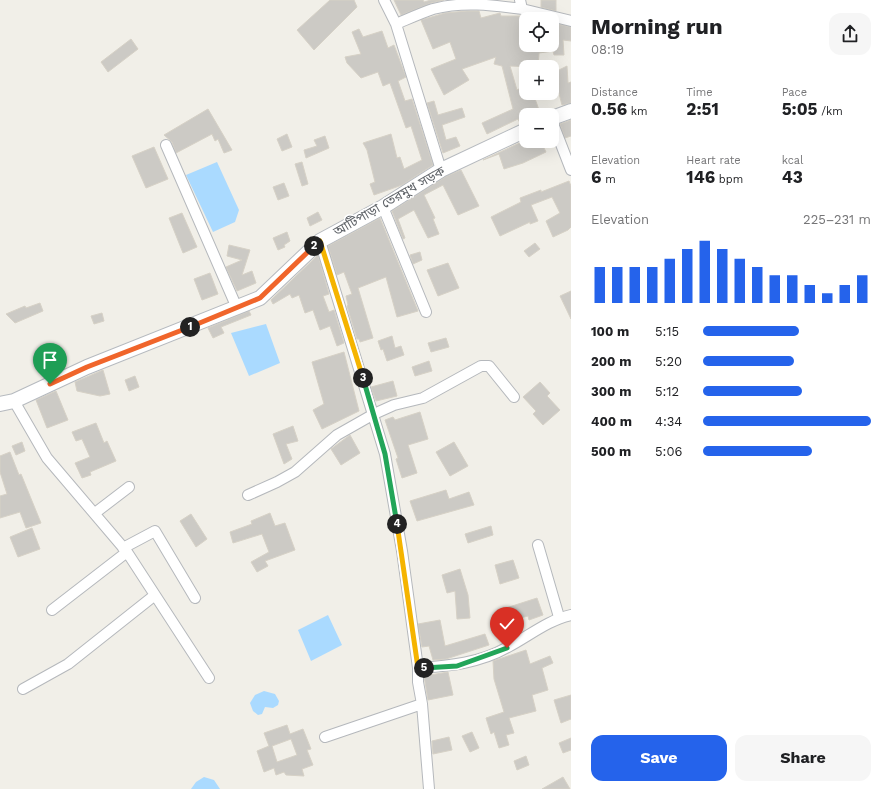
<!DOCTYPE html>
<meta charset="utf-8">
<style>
body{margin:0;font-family:"Work Sans","Noto Sans Bengali",sans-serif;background:#f6f6f6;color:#202124;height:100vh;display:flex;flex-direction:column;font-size:15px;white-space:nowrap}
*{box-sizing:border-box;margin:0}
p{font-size:13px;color:#757577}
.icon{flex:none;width:22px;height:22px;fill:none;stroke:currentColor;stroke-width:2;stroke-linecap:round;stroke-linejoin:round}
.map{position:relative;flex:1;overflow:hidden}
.sheet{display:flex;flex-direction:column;background:#fff;width:320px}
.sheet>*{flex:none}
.controls{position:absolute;left:519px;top:12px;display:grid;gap:8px}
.controls a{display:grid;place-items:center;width:40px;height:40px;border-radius:8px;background:#fff;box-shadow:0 4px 16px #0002;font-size:20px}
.pin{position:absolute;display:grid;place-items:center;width:34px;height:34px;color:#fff;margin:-41px -17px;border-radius:50% 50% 50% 0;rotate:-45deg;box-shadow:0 0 4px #0007}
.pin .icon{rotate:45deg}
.km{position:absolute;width:20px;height:20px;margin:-10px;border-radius:50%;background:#222;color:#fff;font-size:11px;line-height:20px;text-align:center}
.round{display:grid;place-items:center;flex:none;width:42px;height:42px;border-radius:12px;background:#f6f6f6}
.headline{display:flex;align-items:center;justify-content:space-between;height:68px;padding:0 20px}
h1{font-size:22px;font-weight:700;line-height:30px}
.metrics{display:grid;grid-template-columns:repeat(3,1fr);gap:6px;height:68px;padding:4px 20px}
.metrics div{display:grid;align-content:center}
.metrics b{font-size:17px;font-weight:700}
.metrics small{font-size:11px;font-weight:400}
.metrics p{font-size:11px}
.chart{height:112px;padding:8px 20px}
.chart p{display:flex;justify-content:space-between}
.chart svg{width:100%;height:72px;margin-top:4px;stroke:#2563eb;stroke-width:6}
.cta{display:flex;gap:8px;margin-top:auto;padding:8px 20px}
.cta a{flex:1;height:46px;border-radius:12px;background:#2563eb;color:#fff;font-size:16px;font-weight:700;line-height:46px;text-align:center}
.cta a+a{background:#f6f6f6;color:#202124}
ul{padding:0 20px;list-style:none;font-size:13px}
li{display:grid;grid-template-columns:64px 48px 1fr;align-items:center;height:30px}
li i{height:10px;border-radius:5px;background:#2563eb}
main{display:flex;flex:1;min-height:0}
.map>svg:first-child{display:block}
.water{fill:#aadaff}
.building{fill:#cccac5;stroke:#d6d1c6;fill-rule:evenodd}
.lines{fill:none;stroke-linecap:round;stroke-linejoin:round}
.street-casing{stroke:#b5b8bc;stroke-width:12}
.secondary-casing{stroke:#b6babf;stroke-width:16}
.street{stroke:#fff;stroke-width:10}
.secondary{stroke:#fff;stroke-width:14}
.split-1-casing{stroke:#fff;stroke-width:8}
.split-2-casing{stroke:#fff;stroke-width:8}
.split-3-casing{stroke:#fff;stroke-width:8}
.split-4-casing{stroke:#fff;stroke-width:8}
.split-5-casing{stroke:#fff;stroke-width:8}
.split-6-casing{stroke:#fff;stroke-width:8}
.split-1{stroke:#f0652b;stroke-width:5}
.split-2{stroke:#f0652b;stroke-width:5}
.split-3{stroke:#f5b400;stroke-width:5}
.split-4{stroke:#22a559;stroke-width:5}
.split-5{stroke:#f5b400;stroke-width:5}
.split-6{stroke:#22a559;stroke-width:5}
.labels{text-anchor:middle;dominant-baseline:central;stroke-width:3;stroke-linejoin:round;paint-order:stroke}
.street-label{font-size:13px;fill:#5f6368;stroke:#fff}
</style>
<main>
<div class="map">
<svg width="571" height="789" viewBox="0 0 571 789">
<rect width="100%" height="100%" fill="#f1efe8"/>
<!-- water -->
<path class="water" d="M217,162L239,210L235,222L213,232L186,175Z
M266,324L280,363L249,376L231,333Z
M328,615L342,645L311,661L298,630Z
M264,691L275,694L279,701L278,705L273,708L265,707L262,714L258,715L253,711L250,703L255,695Z
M204,777L214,780L220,789H191L196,782Z"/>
<!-- building -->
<path class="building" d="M330,0H354L357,7L314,50L297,30Z
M394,0H423L424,2L431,0H444L431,3L401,15Z
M541,0H556V11L541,7Z
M467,11H479L481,18L500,13L501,16H522V41H526V45H552V23L571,27V41L563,40L564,55H554L553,51L539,53L538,67L510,66L517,90L526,85V93H533L539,110L535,111L537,115H526V122L520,123L518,119L487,134L482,123L513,109L502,66L494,64L496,57L462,69L469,80L444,95L431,69L456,59L450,42L433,49L421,20L445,13Z
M359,29L363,37L382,31L388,48L394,45L406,77L398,81L405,101L412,99L433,165L402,185L374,195L370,184L375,182L367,150L363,143L391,134L397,158L400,157L404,169L422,160L411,126L406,128L390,83L383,86L378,72L361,78L347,63L345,57L361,54L352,32Z
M131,39L138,49L108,72L101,62Z
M567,66L568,83L571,82V103L562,105L557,86V71Z
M434,101L438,115L462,108L465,117L442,125L446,140L456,137L460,146L443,153L427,103Z
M208,109L232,150L224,153L218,139L215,141L212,134L176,153L172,142L164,135Z
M571,120V136L565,138L560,124Z
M287,134L292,147L282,151L277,139Z
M325,136L329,148L306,158L304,150L317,146L314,140Z
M526,140L553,141L554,144L544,148L546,152L523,163L504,169L499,154L483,160Z
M154,147L168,179L146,188L132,156Z
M302,162L308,184L302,186L295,164Z
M461,170L479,206L458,215L443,185L424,195L435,218L433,219L439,234L428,238L414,210L398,219L405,238L403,239L392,211L445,177Z
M569,181L571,186V227L568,230L553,237L546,221L560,213L552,197L531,205L538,221L530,224V222L500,236L491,217L521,202L520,198L541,190V192Z
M284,183L289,196L278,200L273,187Z
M318,212L322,220L310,226L307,218Z
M182,213L197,247L183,253L169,218Z
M380,218L418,311L397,317L386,277L358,288L373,338L360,342L359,339H357L347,306L348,305L346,296L352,294L344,272L337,275L328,246Z
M287,232L290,241L284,245L285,247L278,250L273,238Z
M535,243L540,249L529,257L524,251Z
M229,245L250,250L242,275L252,271L256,283L237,291L226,267L242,260L227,256Z
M420,252L422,260L413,264L410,255Z
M318,255L329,294L323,296L329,312L334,310L344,343L337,346L330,326L320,330L313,310L305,313L299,295L292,298L290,294L273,304L271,300Z
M448,263L459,288L438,296L427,270Z
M210,273L218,294L202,300L194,279Z
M571,291V319L560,296Z
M40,303L43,311L15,323L6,314L25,306L26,308Z
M249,311L251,315L221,327L224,333L213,338L208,328Z
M102,313L104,321L94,324L91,316Z
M392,336L395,348L401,346L404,355L387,361L383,349L381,350L378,341Z
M446,338L449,347L431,352L428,343Z
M344,352L359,411L322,429L313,410L324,404L312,362Z
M429,361L432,371L415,376L412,367Z
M103,370L110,394L100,396L77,391L75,382Z
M135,376L139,387L129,391L125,380Z
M393,381L397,396L376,401L371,387Z
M540,382L550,393L547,396L560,410L543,425L533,414L536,411L523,397Z
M56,391L68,420L47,428L36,400Z
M420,412L428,439L408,445L417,473L402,478L396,459L398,458L385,420L393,417L395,420Z
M96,423L104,443L107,441L116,461L90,472L91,475L82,478L75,463L90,457L82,439L76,441L72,432Z
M293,426L298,441L286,444L292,459L284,464L273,434Z
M350,435L360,453L341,465L331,449Z
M22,442L25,451L16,455L12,446Z
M454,442L468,466L450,476L436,452Z
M10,452L19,475L21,474L41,523L26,528L20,512L0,518V496L7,494L0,472V456Z
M446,490L449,499L469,492L474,505L417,521L410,501Z
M270,513L275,526L285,523L295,550L265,561L268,566L257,572L251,562L269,552L262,534L233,543L230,532L252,524L251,521Z
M191,514L207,539L196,547L180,521Z
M491,526L493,535L468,543L465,534Z
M32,528L40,549L18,557L10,537Z
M513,560L519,578L500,584L495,565Z
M460,569L468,595L470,618L457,619L455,591L447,593L442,575Z
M537,598L543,615L529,620L528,616L509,621L506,608Z
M440,620L445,646L485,634L489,645L446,659L433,660L429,646L422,647L418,624Z
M526,650L530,664L550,656L553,663L542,668L548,690L532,695L536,711L509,718L514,733L506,735L509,745L499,748L494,732L491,734L486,718L504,712L494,679L493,661Z
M448,672L453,695L428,700L424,676Z
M571,695V719L561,723L554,700Z
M287,725L290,734L303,729L311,749L307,750L313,765L302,769L304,776L286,775L284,772L276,775L274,768L264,772L257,751L269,746L264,733ZM291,739L297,755L277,762L272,746Z
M472,732L479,748L470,752L462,736Z
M449,737L452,750L433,754L432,741Z
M571,738V750L563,753L559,743Z
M526,756L529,765L517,770L514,761Z
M563,777L570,789H542Z"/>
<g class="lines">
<!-- street casing -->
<g class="street-casing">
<path id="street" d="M384,0L396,24L441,170
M520,0L522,9L571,21
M396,24C408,19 421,13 433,9C463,1 492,5 522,9
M552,121L571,170
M166,145L237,308
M383,207L426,312
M320,241L385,454L402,551L418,668V682L422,704L429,789
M14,401L47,458L127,552L209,678
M248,495L277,482L295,472L337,435L374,414L394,405L423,398L481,366H489L514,397
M95,513L129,487
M538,545L559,617
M123,548L155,531L195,598
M52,610L127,552
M418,668C450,666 480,663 508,647C529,636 548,620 571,615
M23,689L68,664L155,595
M325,737L422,704"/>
</g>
<!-- secondary casing -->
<g class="secondary-casing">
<path id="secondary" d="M552,118L571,111
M0,404L14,401L87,367L260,298L320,241L383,207L441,170L526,130"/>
</g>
<!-- street -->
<use href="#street" class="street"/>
<!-- secondary -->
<use href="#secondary" class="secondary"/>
</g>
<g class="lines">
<!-- split-1 casing -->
<g class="split-1-casing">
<path id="split-1" d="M50,384L87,367L190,327"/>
</g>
<!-- split-2 casing -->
<g class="split-2-casing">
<path id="split-2" d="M190,327L260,298L314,246"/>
</g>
<!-- split-3 casing -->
<g class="split-3-casing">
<path id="split-3" d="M314,246L320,241L363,378"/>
</g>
<!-- split-4 casing -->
<g class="split-4-casing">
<path id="split-4" d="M363,378L385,454L397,524"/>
</g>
<!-- split-5 casing -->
<g class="split-5-casing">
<path id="split-5" d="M397,524L418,668H424"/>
</g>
<!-- split-6 casing -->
<g class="split-6-casing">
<path id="split-6" d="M424,668L457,666L507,648"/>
</g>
<!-- split-1 -->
<use href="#split-1" class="split-1"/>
<!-- split-2 -->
<use href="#split-2" class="split-2"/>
<!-- split-3 -->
<use href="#split-3" class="split-3"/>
<!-- split-4 -->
<use href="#split-4" class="split-4"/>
<!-- split-5 -->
<use href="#split-5" class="split-5"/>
<!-- split-6 -->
<use href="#split-6" class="split-6"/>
</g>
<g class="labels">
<!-- street labels -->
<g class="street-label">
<text transform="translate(389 201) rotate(-30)">আটিপাড়া তেরমুখ সড়ক</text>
</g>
</g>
</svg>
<div class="controls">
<a><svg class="icon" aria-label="locate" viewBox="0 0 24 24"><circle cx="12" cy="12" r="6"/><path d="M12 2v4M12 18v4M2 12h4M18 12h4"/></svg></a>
<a>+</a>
<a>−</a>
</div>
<div class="pin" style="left:50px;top:384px;background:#1e9e55"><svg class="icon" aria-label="arrive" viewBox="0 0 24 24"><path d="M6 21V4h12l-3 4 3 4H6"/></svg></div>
<div class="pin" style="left:507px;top:648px;background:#d93025"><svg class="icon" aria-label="check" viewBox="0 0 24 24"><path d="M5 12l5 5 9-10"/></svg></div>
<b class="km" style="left:190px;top:327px">1</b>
<b class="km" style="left:314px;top:246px">2</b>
<b class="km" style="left:363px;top:378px">3</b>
<b class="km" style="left:397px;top:524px">4</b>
<b class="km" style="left:424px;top:668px">5</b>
</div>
<section class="sheet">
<div class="headline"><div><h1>Morning run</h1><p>08:19</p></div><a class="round"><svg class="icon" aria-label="share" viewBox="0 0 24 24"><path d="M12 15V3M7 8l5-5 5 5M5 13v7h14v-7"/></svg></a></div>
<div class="metrics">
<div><p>Distance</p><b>0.56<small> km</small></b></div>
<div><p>Time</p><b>2:51</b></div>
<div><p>Pace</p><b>5:05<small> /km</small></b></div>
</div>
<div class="metrics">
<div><p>Elevation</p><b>6<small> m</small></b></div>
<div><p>Heart rate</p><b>146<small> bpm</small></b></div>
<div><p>kcal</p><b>43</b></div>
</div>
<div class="chart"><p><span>Elevation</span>225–231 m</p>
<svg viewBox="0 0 160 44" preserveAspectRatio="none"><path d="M5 44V22M15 44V22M25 44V22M35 44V22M45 44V17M55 44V11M65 44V6M75 44V11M85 44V17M95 44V22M105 44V27M115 44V27M125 44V33M135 44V38M145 44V33M155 44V27"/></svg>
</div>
<ul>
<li><b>100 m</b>5:15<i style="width:57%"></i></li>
<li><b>200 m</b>5:20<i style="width:54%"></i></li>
<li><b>300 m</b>5:12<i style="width:59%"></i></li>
<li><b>400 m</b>4:34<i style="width:100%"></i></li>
<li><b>500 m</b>5:06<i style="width:65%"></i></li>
</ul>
<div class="cta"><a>Save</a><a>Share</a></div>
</section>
</main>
